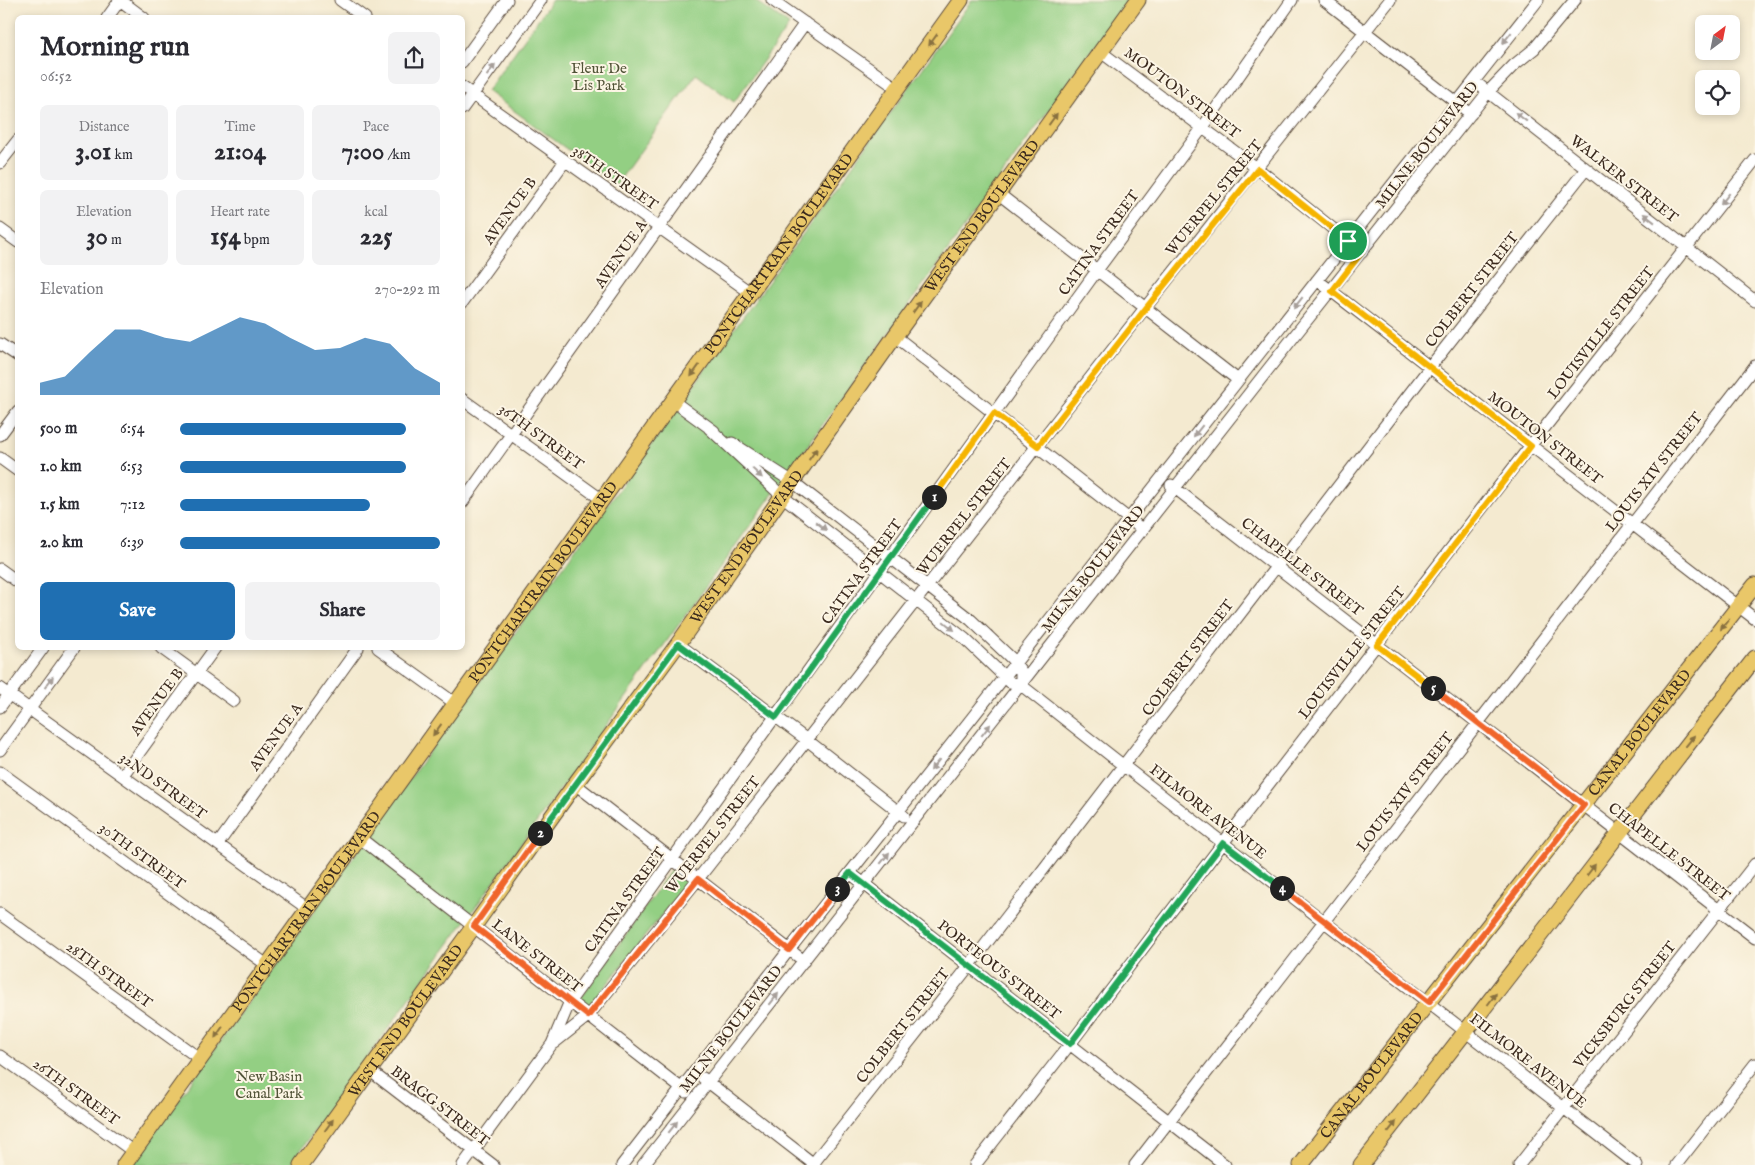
<!DOCTYPE html>
<meta charset="utf-8">
<style>
body{margin:0;font-family:"IM FELL English",serif;background:#f2f2f3;color:#2b2b33;height:100vh;display:flex;flex-direction:column;font-size:19px;white-space:nowrap}
*{box-sizing:border-box;margin:0}
p{font-size:16px;color:#7c7c81}
.icon{flex:none;width:28px;height:28px;fill:none;stroke:currentColor;stroke-width:2;stroke-linecap:round;stroke-linejoin:round}
.map{position:relative;flex:1;overflow:hidden}
.drawer{position:absolute;left:15px;top:15px;width:450px;height:635px;display:flex;flex-direction:column;background:#fff;border-radius:8px;box-shadow:0 2px 8px #0003}
.drawer>*{flex:none}
.needle{width:32px;rotate:32deg}
.buttons{position:absolute;left:1695px;top:15px;display:grid;gap:10px}
.buttons a{display:grid;place-items:center;width:45px;height:45px;border-radius:8px;background:#fff;box-shadow:0 2px 8px #0003;font-size:25px}
.pin{position:absolute;display:grid;place-items:center;width:42px;height:42px;color:#fff;margin:-21px;border:2px solid #fff;border-radius:50%;box-shadow:0 1px 5px #0007}
.km{position:absolute;width:25px;height:25px;margin:-12px;border-radius:50%;background:#222;color:#fff;font-size:14px;line-height:25px;text-align:center}
.round{display:grid;place-items:center;flex:none;width:52px;height:52px;border-radius:8px;background:#f2f2f3}
.summary{display:flex;align-items:center;justify-content:space-between;height:85px;padding:0 25px}
h1{font-size:28px;font-weight:700;line-height:38px}
.stats{display:grid;grid-template-columns:repeat(3,1fr);gap:8px;height:85px;padding:5px 25px}
.stats div{display:grid;align-content:center;border-radius:8px;background:#f2f2f3;text-align:center}
.stats b{font-size:25px;font-weight:700}
.stats small{font-size:14px;font-weight:400}
.stats p{font-size:14px}
.chart{height:140px;padding:10px 25px}
.chart p{display:flex;justify-content:space-between}
.chart svg{width:100%;height:90px;margin-top:5px;fill:#1f6fb2;opacity:.7}
.cta{display:flex;gap:10px;margin-top:auto;padding:10px 25px}
.cta a{flex:1;height:58px;border-radius:8px;background:#1f6fb2;color:#fff;font-size:20px;font-weight:700;line-height:58px;text-align:center}
.cta a+a{background:#f2f2f3;color:#2b2b33}
ul{padding:0 25px;list-style:none;font-size:16px}
li{display:grid;grid-template-columns:80px 60px 1fr;align-items:center;height:38px}
li i{height:12px;border-radius:6px;background:#1f6fb2}
.map>svg:first-child{display:block}
.green{fill:#93cf83;stroke:#677c50}
.lines{fill:none;stroke-linecap:round;stroke-linejoin:round}
.minor-casing{stroke:#574739;stroke-width:13}
.major-casing{stroke:#574739;stroke-width:17}
.minor{stroke:#fff;stroke-width:11}
.major{stroke:#e9c769;stroke-width:15}
.oneway{fill:#a79f9a}
.oneway2{fill:#897140}
.split-1-casing{stroke:#fff;stroke-width:10}
.split-2-casing{stroke:#fff;stroke-width:10}
.split-3-casing{stroke:#fff;stroke-width:10}
.split-4-casing{stroke:#fff;stroke-width:10}
.split-5-casing{stroke:#fff;stroke-width:10}
.split-6-casing{stroke:#fff;stroke-width:10}
.split-1{stroke:#f5b400;stroke-width:6}
.split-2{stroke:#22a559;stroke-width:6}
.split-3{stroke:#f0652b;stroke-width:6}
.split-4{stroke:#22a559;stroke-width:6}
.split-5{stroke:#f0652b;stroke-width:6}
.split-6{stroke:#f5b400;stroke-width:6}
.labels{text-anchor:middle;dominant-baseline:central;stroke-width:4;stroke-linejoin:round;paint-order:stroke}
.park-label{font-size:15px;fill:#515337;stroke:#fcf5e5}
.street-label{font-size:15px;fill:#3b2a1e;stroke:#fcf5e5}
</style>
<div class="map">
<svg width="1755" height="1165" viewBox="0 0 1755 1165">
<rect width="100%" height="100%" fill="#fcf5e5"/>
<filter id="ink" filterUnits="userSpaceOnUse"><feTurbulence type="fractalNoise" baseFrequency=".02" numOctaves="2"/><feDisplacementMap in="SourceGraphic" scale="10" xChannelSelector="R" yChannelSelector="G"/><feConvolveMatrix kernelMatrix="1 2 1 2 8 2 1 2 1" color-interpolation-filters="sRGB"/></filter>
<filter id="wash" filterUnits="userSpaceOnUse"><feTurbulence type="fractalNoise" baseFrequency=".0096" numOctaves="4" result="noise"/><feDisplacementMap in="SourceGraphic" scale="20" xChannelSelector="R" yChannelSelector="G"/><feGaussianBlur stdDeviation="1.12" result="paint"/><feColorMatrix in="noise" values="0 0 0 0 0 0 0 0 0 0 0 0 0 0 0 0 0 1.4 0 .05"/><feComposite in="paint" operator="in"/></filter>
<g filter="url(#wash)">
<rect width="100%" height="100%" fill="#f4ead0"/>
<!-- green -->
<path class="green" d="M552,0H754L789,25L734,102L696,74L616,185L487,91Z
M972,0H1128L290,1165H131Z
M674,866L690,879L589,1007L579,1001Z"/>
</g>
<g filter="url(#ink)">
<g class="lines">
<!-- minor casing -->
<g class="minor-casing">
<path id="minor" d="M120,0L144,18
M340,0L365,18
M772,0L898,89
M1324,0L1471,114
M107,18L120,0
M1101,52L1258,169L1362,252
M462,62L507,0
M1474,81L1755,301
M462,87L751,293
M462,109L541,0
M0,163L18,140
M999,194L1238,380
M0,229L18,242
M1317,280L1755,619
M462,303L565,161
M895,336L1143,530
M0,344L18,356
M462,399L601,499
M673,401L714,431
M709,428L782,496L964,638L1010,682L1021,685L1124,766L1637,1165
M0,435L18,411
M732,443L793,482L971,620L1011,658L1021,671V685
M0,458L18,471
M1171,485L1755,938
M462,503L805,23
M0,569L18,582
M678,644L807,740L904,816
M161,648L234,701
M378,648L456,704
M0,688L308,909
M0,707L43,648
M0,750L74,648
M0,772L267,965
M123,775L215,648
M575,784L804,961
M360,838L686,1092
M218,844L358,648
M850,873L1225,1165
M0,914L200,1059
M554,1043L588,1016L698,879L1145,308L1390,0
M0,1056L134,1152
M369,1070L493,1165
M703,1078L815,1165
M463,1165L552,1044L570,1001L1098,269L1203,127L1292,0
M622,1165L789,950L1538,0
M643,1165L1288,344L1488,92L1514,65L1534,49L1575,0
M812,1165L969,966L1430,367L1586,169
M975,1165L1070,1044L1223,843L1531,445L1755,160
M1135,1165L1755,366
M1519,1165L1755,864
M1676,1165L1755,1064"/>
</g>
<!-- major casing -->
<g class="major-casing">
<g id="major">
<path id="s1" d="M124,1165L961,0"/>
<path id="s2" d="M301,1165L474,926L575,784L678,644L895,336L1138,0"/>
<path id="s3" d="M1301,1165L1755,585"/>
<path d="M1361,1165C1494,997 1623,827 1755,658"/>
</g>
</g>
<!-- minor -->
<use href="#minor" class="minor"/>
<!-- major -->
<use href="#major" class="major"/>
</g>
<!-- one-way arrows -->
<defs><path id="oneway-solid" d="M-6-.8H1V-3.2L6.5 0L1 3.2V.8H-6Z" transform="scale(1.25)"/></defs>
<g class="oneway">
<use href="#oneway-solid" transform="translate(1507 38) rotate(128)"/>
<use href="#oneway-solid" transform="translate(491 70) rotate(-54)"/>
<use href="#oneway-solid" transform="translate(1521 117) rotate(-142)"/>
<use href="#oneway-solid" transform="translate(1725 199) rotate(128)"/>
<use href="#oneway-solid" transform="translate(1649 218) rotate(-142)"/>
<use href="#oneway-solid" transform="translate(1298 303) rotate(128)"/>
<use href="#oneway-solid" transform="translate(1198 431) rotate(128)"/>
<use href="#oneway-solid" transform="translate(757 473) rotate(43)"/>
<use href="#oneway-solid" transform="translate(821 526) rotate(38)"/>
<use href="#oneway-solid" transform="translate(949 626) rotate(39)"/>
<use href="#oneway-solid" transform="translate(49 682) rotate(-54)"/>
<use href="#oneway-solid" transform="translate(986 730) rotate(-52)"/>
<use href="#oneway-solid" transform="translate(935 765) rotate(128)"/>
<use href="#oneway-solid" transform="translate(885 858) rotate(-52)"/>
<use href="#oneway-solid" transform="translate(774 999) rotate(-52)"/>
<use href="#oneway-solid" transform="translate(673 1127) rotate(-52)"/>
</g>
<g class="oneway2">
<use href="#oneway-solid" transform="translate(933 40) rotate(126)"/>
<use href="#oneway-solid" transform="translate(1053 119) rotate(-54)"/>
<use href="#oneway-solid" transform="translate(917 307) rotate(-54)"/>
<use href="#oneway-solid" transform="translate(695 371) rotate(126)"/>
<use href="#oneway-solid" transform="translate(813 454) rotate(-55)"/>
<use href="#oneway-solid" transform="translate(1725 624) rotate(128)"/>
<use href="#oneway-solid" transform="translate(437 730) rotate(126)"/>
<use href="#oneway-solid" transform="translate(1690 741) rotate(-52)"/>
<use href="#oneway-solid" transform="translate(1591 870) rotate(-53)"/>
<use href="#oneway-solid" transform="translate(1492 999) rotate(-53)"/>
<use href="#oneway-solid" transform="translate(219 1032) rotate(125)"/>
<use href="#oneway-solid" transform="translate(329 1125) rotate(-54)"/>
<use href="#oneway-solid" transform="translate(1392 1127) rotate(-52)"/>
</g>
</g>
<g class="lines" filter="url(#ink)">
<!-- split-1 casing -->
<g class="split-1-casing">
<path id="split-1" d="M934,497L994,413L1038,446L1146,308L1258,169L1348,241"/>
</g>
<!-- split-2 casing -->
<g class="split-2-casing">
<path id="split-2" d="M540,833L678,644L776,717L934,497"/>
</g>
<!-- split-3 casing -->
<g class="split-3-casing">
<path id="split-3" d="M540,833L474,926L588,1016L698,879L789,950L837,889"/>
</g>
<!-- split-4 casing -->
<g class="split-4-casing">
<path id="split-4" d="M837,889L850,873L1070,1044L1223,843L1282,888"/>
</g>
<!-- split-5 casing -->
<g class="split-5-casing">
<path id="split-5" d="M1282,888L1429,1002L1584,805L1433,688"/>
</g>
<!-- split-6 casing -->
<g class="split-6-casing">
<path id="split-6" d="M1348,241L1362,252L1332,291L1531,446L1377,645L1433,688"/>
</g>
<!-- split-1 -->
<use href="#split-1" class="split-1"/>
<!-- split-2 -->
<use href="#split-2" class="split-2"/>
<!-- split-3 -->
<use href="#split-3" class="split-3"/>
<!-- split-4 -->
<use href="#split-4" class="split-4"/>
<!-- split-5 -->
<use href="#split-5" class="split-5"/>
<!-- split-6 -->
<use href="#split-6" class="split-6"/>
</g>
<g class="labels">
<!-- park labels -->
<g class="park-label">
<text x="599" y="68">Fleur De<tspan x="599" dy="17">Lis Park</tspan></text>
<text x="269" y="1076">New Basin<tspan x="269" dy="17">Canal Park</tspan></text>
</g>
<!-- street labels -->
<g class="street-label">
<text transform="translate(1182 93) rotate(37)">MOUTON STREET</text>
<text transform="translate(1427 145) rotate(-52)">MILNE BOULEVARD</text>
<text transform="translate(615 178) rotate(35)">38TH STREET</text>
<text transform="translate(1624 179) rotate(38)">WALKER STREET</text>
<text transform="translate(1214 198) rotate(-51)">WUERPEL STREET</text>
<text transform="translate(510 211) rotate(-54)">AVENUE B</text>
<text stroke="none"><textPath href="#s2" startOffset="1168">WEST END BOULEVARD</textPath></text>
<text transform="translate(1099 243) rotate(-54)">CATINA STREET</text>
<text transform="translate(621 254) rotate(-55)">AVENUE A</text>
<text stroke="none"><textPath href="#s1" startOffset="1122">PONTCHARTRAIN BOULEVARD</textPath></text>
<text transform="translate(1472 290) rotate(-52)">COLBERT STREET</text>
<text transform="translate(1601 333) rotate(-52)">LOUISVILLE STREET</text>
<text transform="translate(541 437) rotate(36)">36TH STREET</text>
<text transform="translate(1545 438) rotate(38)">MOUTON STREET</text>
<text transform="translate(1654 472) rotate(-52)">LOUIS XIV STREET</text>
<text transform="translate(964 517) rotate(-52)">WUERPEL STREET</text>
<text stroke="none"><textPath href="#s2" startOffset="762">WEST END BOULEVARD</textPath></text>
<text transform="translate(1302 567) rotate(38)">CHAPELLE STREET</text>
<text transform="translate(1093 569) rotate(-52)">MILNE BOULEVARD</text>
<text transform="translate(862 572) rotate(-54)">CATINA STREET</text>
<text stroke="none"><textPath href="#s1" startOffset="718">PONTCHARTRAIN BOULEVARD</textPath></text>
<text transform="translate(1352 653) rotate(-52)">LOUISVILLE STREET</text>
<text transform="translate(1188 658) rotate(-53)">COLBERT STREET</text>
<text transform="translate(157 702) rotate(-54)">AVENUE B</text>
<text stroke="none"><textPath href="#s3" startOffset="549">CANAL BOULEVARD</textPath></text>
<text transform="translate(276 737) rotate(-54)">AVENUE A</text>
<text transform="translate(163 786) rotate(36)">32ND STREET</text>
<text transform="translate(1405 792) rotate(-52)">LOUIS XIV STREET</text>
<text transform="translate(1208 812) rotate(38)">FILMORE AVENUE</text>
<text transform="translate(713 835) rotate(-52)">WUERPEL STREET</text>
<text transform="translate(1669 852) rotate(38)">CHAPELLE STREET</text>
<text transform="translate(142 856) rotate(36)">30TH STREET</text>
<text transform="translate(625 900) rotate(-54)">CATINA STREET</text>
<text stroke="none"><textPath href="#s1" startOffset="312">PONTCHARTRAIN BOULEVARD</textPath></text>
<text transform="translate(537 956) rotate(38)">LANE STREET</text>
<text transform="translate(999 970) rotate(38)">PORTEOUS STREET</text>
<text transform="translate(109 975) rotate(36)">28TH STREET</text>
<text transform="translate(1625 1005) rotate(-52)">VICKSBURG STREET</text>
<text stroke="none"><textPath href="#s2" startOffset="178">WEST END BOULEVARD</textPath></text>
<text transform="translate(903 1026) rotate(-52)">COLBERT STREET</text>
<text transform="translate(731 1029) rotate(-52)">MILNE BOULEVARD</text>
<text transform="translate(1528 1061) rotate(38)">FILMORE AVENUE</text>
<text stroke="none"><textPath href="#s3" startOffset="114">CANAL BOULEVARD</textPath></text>
<text transform="translate(76 1092) rotate(36)">26TH STREET</text>
<text transform="translate(440 1106) rotate(38)">BRAGG STREET</text>
</g>
</g>
</svg>
<div class="buttons">
<a><svg class="needle" viewBox="-14 -14 28 28"><path d="M0-13l5 13h-10z" fill="#e53935"/><path d="M0 13l5-13h-10z" fill="#7c7c81"/></svg></a>
<a><svg class="icon" aria-label="locate" viewBox="0 0 24 24"><circle cx="12" cy="12" r="6"/><path d="M12 2v4M12 18v4M2 12h4M18 12h4"/></svg></a>
</div>
<div class="pin" style="left:1348px;top:241px;background:#1e9e55"><svg class="icon" aria-label="arrive" viewBox="0 0 24 24"><path d="M6 21V4h12l-3 4 3 4H6"/></svg></div>
<b class="km" style="left:934px;top:497px">1</b>
<b class="km" style="left:540px;top:833px">2</b>
<b class="km" style="left:837px;top:889px">3</b>
<b class="km" style="left:1282px;top:888px">4</b>
<b class="km" style="left:1433px;top:688px">5</b>
<section class="drawer">
<div class="summary"><div><h1>Morning run</h1><p>06:52</p></div><a class="round"><svg class="icon" aria-label="share" viewBox="0 0 24 24"><path d="M12 15V3M7 8l5-5 5 5M5 13v7h14v-7"/></svg></a></div>
<div class="stats">
<div><p>Distance</p><b>3.01<small> km</small></b></div>
<div><p>Time</p><b>21:04</b></div>
<div><p>Pace</p><b>7:00<small> /km</small></b></div>
</div>
<div class="stats">
<div><p>Elevation</p><b>30<small> m</small></b></div>
<div><p>Heart rate</p><b>154<small> bpm</small></b></div>
<div><p>kcal</p><b>225</b></div>
</div>
<div class="chart"><p><span>Elevation</span>270–292 m</p>
<svg viewBox="0 0 160 44" preserveAspectRatio="none"><path d="M0 44V38L10 35L20 23L30 12L40 12L50 16L60 18L70 12L80 6L90 9L100 16L110 22L120 21L130 16L140 19L150 31L160 38V44z"/></svg>
</div>
<ul>
<li><b>500 m</b>6:54<i style="width:87%"></i></li>
<li><b>1.0 km</b>6:53<i style="width:87%"></i></li>
<li><b>1.5 km</b>7:12<i style="width:73%"></i></li>
<li><b>2.0 km</b>6:39<i style="width:100%"></i></li>
</ul>
<div class="cta"><a>Save</a><a>Share</a></div>
</section>
</div>
